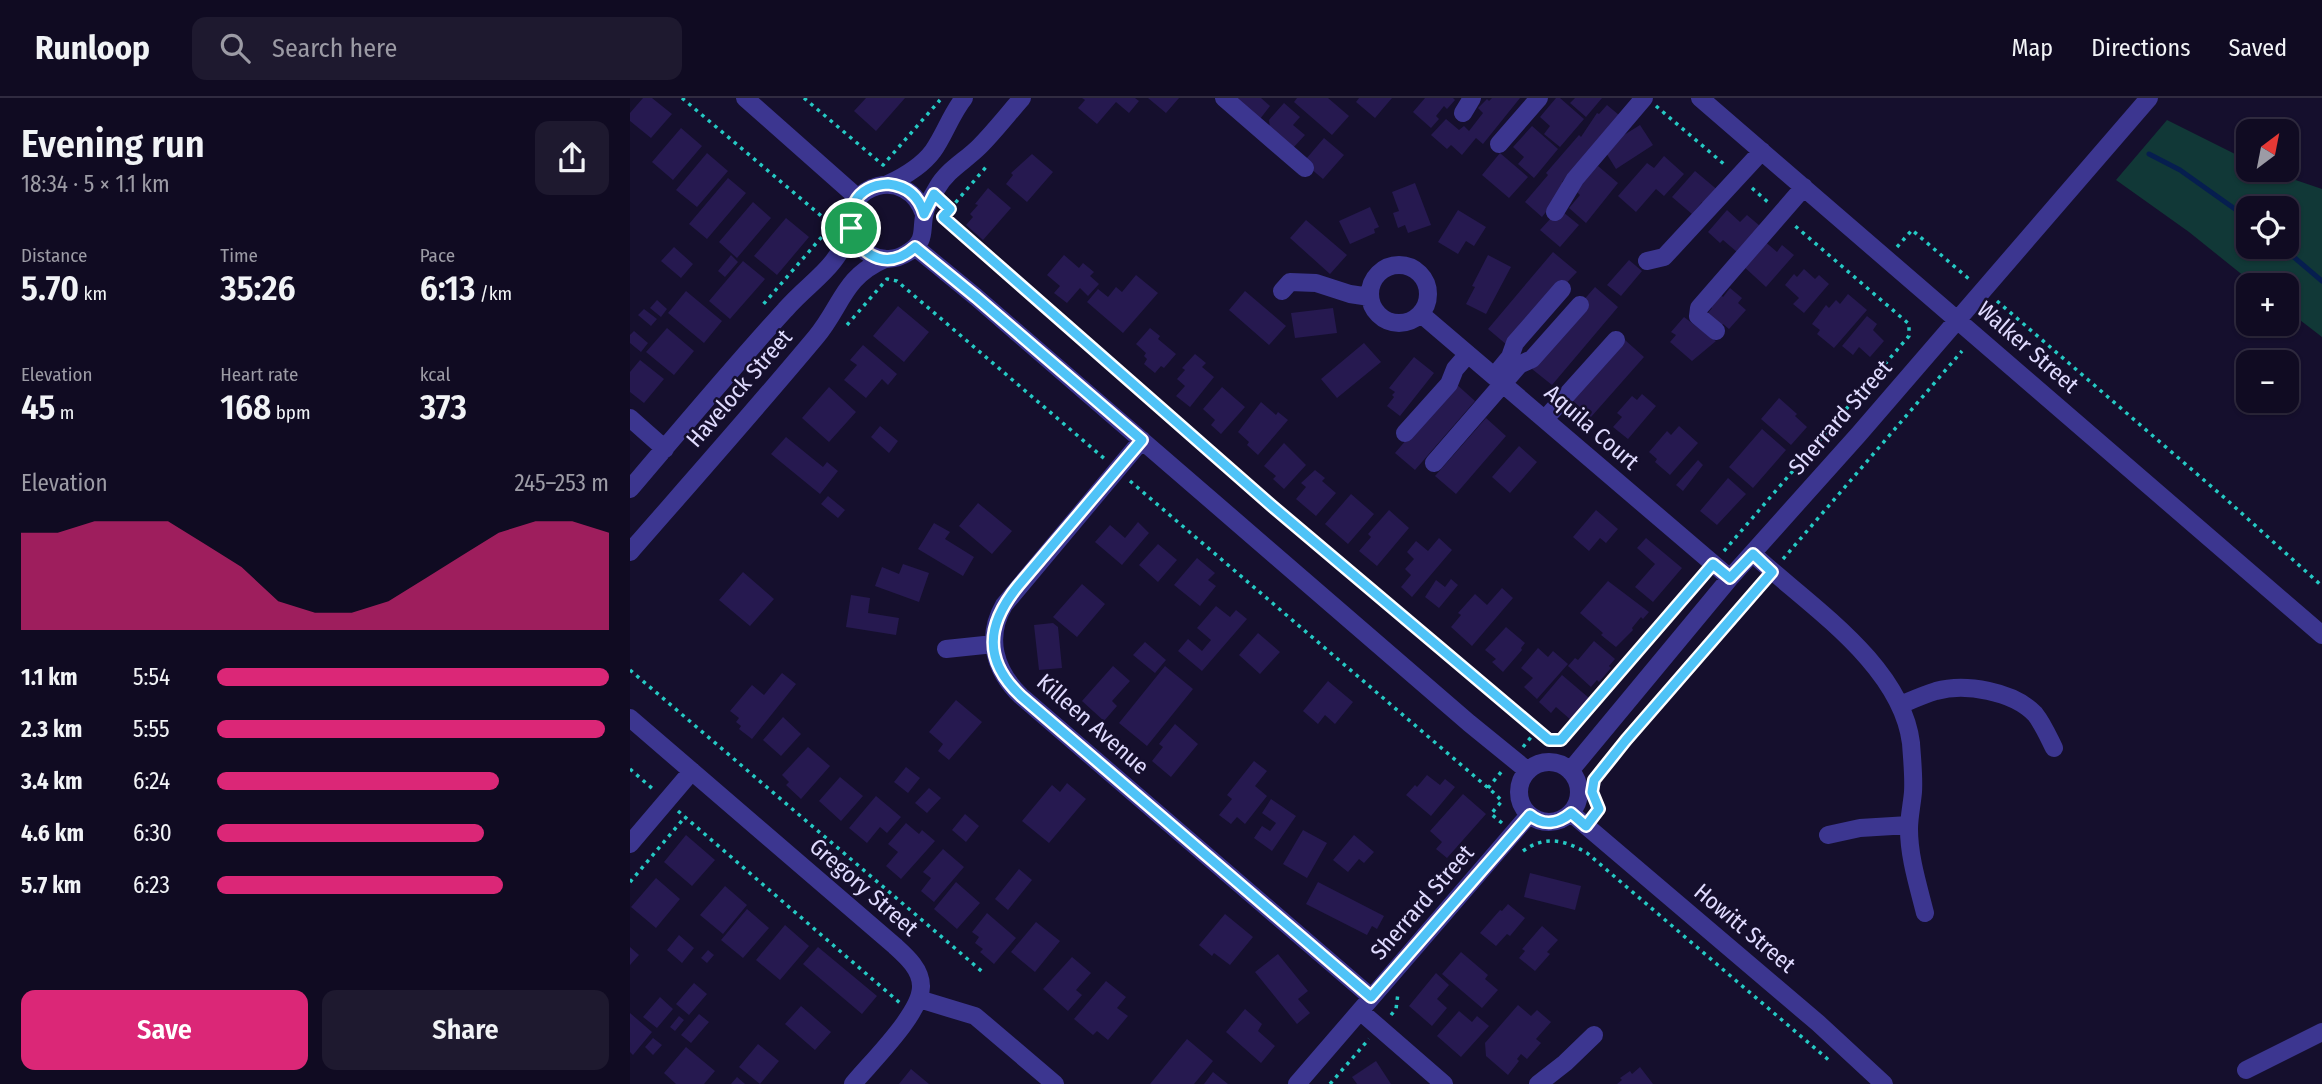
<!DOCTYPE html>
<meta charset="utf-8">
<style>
body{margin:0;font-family:"Fira Sans Condensed",sans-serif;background:#1e192f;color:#f1f3f6;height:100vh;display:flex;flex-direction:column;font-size:26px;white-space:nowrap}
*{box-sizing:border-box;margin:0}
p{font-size:23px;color:#9c9ba5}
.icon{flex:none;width:38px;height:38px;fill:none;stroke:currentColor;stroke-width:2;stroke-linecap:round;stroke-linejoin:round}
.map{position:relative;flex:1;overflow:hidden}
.sheet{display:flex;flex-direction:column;background:#100b22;width:630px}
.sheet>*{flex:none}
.needle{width:46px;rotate:32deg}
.fabs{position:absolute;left:1606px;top:21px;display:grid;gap:14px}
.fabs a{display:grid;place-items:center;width:63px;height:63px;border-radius:14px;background:#100b22;box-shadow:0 2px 5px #0004,0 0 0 2px #302b40;font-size:35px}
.pin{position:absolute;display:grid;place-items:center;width:60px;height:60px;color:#fff;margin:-30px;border:4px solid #fff;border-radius:50%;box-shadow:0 2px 7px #0007}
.round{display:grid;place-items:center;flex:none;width:74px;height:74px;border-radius:14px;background:#1e192f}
.overview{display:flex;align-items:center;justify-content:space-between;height:119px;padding:0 21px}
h1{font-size:38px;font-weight:600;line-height:52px}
.metrics{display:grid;grid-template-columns:repeat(3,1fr);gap:10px;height:119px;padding:7px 21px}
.metrics div{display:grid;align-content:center}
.metrics b{font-size:35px;font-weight:600}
.metrics small{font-size:19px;font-weight:400}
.metrics p{font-size:19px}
.chart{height:196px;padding:14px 21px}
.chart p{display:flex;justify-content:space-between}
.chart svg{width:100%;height:126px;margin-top:7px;fill:#db2777;opacity:.7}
.action{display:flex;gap:14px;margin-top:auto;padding:14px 21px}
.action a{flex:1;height:80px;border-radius:14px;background:#db2777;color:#fff;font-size:28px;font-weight:600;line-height:80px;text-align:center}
.action a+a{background:#1e192f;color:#f1f3f6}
ul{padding:0 21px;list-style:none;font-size:23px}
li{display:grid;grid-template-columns:112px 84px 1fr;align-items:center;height:52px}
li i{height:18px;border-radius:9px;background:#db2777}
header{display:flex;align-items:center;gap:42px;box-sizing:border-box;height:98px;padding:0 35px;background:#100b22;border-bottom:2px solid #302b40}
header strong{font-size:33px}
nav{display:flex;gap:38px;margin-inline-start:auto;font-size:24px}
.search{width:490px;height:63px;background:#1e192f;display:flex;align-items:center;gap:18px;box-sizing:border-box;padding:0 24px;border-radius:14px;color:#9c9ba5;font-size:26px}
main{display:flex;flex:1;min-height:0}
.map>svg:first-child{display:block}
.green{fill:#113837;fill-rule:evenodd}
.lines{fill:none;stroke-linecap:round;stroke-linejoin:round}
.stream{stroke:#061e4f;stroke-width:5}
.building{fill:#261950}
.path{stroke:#25c9c4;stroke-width:3.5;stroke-dasharray:3.5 5;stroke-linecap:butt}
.minor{stroke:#3c3690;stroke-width:18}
.route-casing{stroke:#fff;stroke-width:14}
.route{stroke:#4fc3f7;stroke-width:9}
.labels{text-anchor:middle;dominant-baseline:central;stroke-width:5;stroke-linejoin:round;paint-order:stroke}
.street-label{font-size:23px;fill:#e0dbff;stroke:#150f2d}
</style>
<header>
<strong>Runloop</strong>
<div class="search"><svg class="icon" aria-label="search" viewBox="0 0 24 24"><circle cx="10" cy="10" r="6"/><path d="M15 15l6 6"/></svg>Search here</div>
<nav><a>Map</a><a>Directions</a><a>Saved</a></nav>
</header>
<main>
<section class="sheet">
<div class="overview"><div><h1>Evening run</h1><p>18:34 · 5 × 1.1 km</p></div><a class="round"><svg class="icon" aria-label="share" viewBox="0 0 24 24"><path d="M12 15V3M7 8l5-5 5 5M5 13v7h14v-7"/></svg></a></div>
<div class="metrics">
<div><p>Distance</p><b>5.70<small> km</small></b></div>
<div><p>Time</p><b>35:26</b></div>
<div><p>Pace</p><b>6:13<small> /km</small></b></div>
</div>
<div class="metrics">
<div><p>Elevation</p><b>45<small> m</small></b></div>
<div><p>Heart rate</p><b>168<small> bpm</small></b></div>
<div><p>kcal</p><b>373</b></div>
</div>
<div class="chart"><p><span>Elevation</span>245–253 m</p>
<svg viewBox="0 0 160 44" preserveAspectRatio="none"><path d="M0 44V10L10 10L20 6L30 6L40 6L50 14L60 22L70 34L80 38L90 38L100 34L110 26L120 18L130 10L140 6L150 6L160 10V44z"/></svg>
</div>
<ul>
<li><b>1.1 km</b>5:54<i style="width:100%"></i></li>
<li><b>2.3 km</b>5:55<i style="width:99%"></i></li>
<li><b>3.4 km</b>6:24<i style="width:72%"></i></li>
<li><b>4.6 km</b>6:30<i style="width:68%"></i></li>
<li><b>5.7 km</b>6:23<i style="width:73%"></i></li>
</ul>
<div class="action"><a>Save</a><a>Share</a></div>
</section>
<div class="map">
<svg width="1692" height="986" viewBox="0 0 1692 986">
<rect width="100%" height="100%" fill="#150f2d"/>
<!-- green -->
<path class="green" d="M1537,22L1619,63V72H1636L1692,91V239L1657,212V187H1625L1559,134L1486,82ZM1619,110H1657V149H1619Z"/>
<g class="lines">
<!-- stream -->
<path class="stream" d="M1519,56L1550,72L1619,121
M1652,149L1692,183"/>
</g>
<!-- building -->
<path class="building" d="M13,0H22L42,16L21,40L0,23V15Z
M236,0H275L246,33L224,13Z
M452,0H505L509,3L499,15L486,4L467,26L448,10L455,2Z
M518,0H549L536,15Z
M605,0H631L640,8L630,21Z
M667,0H698L719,18L702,37L664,4Z
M729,0H762L745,20L726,4Z
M795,0H823L825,2L817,11L814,8L806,18L809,21L801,30L783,14Z
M862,0H890L853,46L846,40L832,57L821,47L817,51L801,37L816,21L829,32L834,28L839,33L853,15L848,10L857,1L859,3Z
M926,0H930L954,21L930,49L914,36L920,28L910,19Z
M945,0H972L956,19L940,5Z
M654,5L670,19L663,27L675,37L663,50L640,30L639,22Z
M977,7L989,17L932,84L936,88L912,119L895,104L918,77L916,75L949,37L951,39L967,15L969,16Z
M1010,27L1023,47L986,71L973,50Z
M902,28L928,51L904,80L888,66L894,59L883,49Z
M51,30L72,48L43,82L22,64Z
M694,40L714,57L693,81L680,70L676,61Z
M77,55L98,73L67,109L46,92Z
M870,55L898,79L879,100L852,77Z
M402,56L423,74L397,104L376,86L383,77L381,75Z
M1034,58L1054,76L1034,98L1026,91L1006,114L988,98L1017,65L1024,70Z
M968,68L988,85L956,125L939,110L950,97L945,92Z
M1065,73L1090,94L1077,109L1072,104L1062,116L1042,99Z
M98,80L116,95L77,141L59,126Z
M785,85L801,127L778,135L775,127L768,130L763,115L769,113L762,94Z
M358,90L381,110L353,142L336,127L343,119L340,116L348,107L345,106Z
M123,104L141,120L107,160L89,144Z
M740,109L749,129L744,131L745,135L720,146L709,123Z
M828,112L856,129L844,148L836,143L828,156L808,144Z
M1097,112L1110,124L1117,117L1130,128L1107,154L1093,142L1090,145L1078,134Z
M933,114L949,127L930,149L910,132L922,119Z
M156,120L179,139L147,177L124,158Z
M676,122L717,157L700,176L660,140Z
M1132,141L1147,154L1152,147L1164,157L1136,189L1111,166Z
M44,149L63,166L51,180L31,163Z
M923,154L947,174L877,247L858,231Z
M101,157L108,164L95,179L88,173Z
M434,157L449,170L453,165L464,174L460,178L469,186L458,198L450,190L437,205L424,195L430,188L417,177Z
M858,157L881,169L856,216L836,206L845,189L842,188Z
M999,162L1012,173L991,198L977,187Z
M113,163L135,181L100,221L79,203Z
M1174,171L1185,181L1189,177L1199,186L1174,215L1163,206L1169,200L1155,187L1164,176L1167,179Z
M506,177L528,195L493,235L457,204L468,191L478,199L486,189L492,194Z
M965,189L988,209L922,287L902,271L956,207L952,204Z
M1100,190L1112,200L1108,205L1116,212L1099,231L1093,226L1090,229L1077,216L1082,210L1079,208L1090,196L1093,199Z
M56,193L92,223L74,245L38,215Z
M615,193L656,228L639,247L599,212Z
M1218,196L1237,212L1204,250L1187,236L1190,232L1182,226L1196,207L1199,210L1206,202L1210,206Z
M27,202L37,211L31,219L20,210Z
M268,208L299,234L274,264L243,238Z
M703,210L707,235L665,240L661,215Z
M14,211L27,221L21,228L8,217Z
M1237,218L1247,226L1243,232L1254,243L1240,259L1229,249L1223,257L1212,248Z
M1054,219L1086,243L1062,263L1040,244L1046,237L1041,234Z
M37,230L64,253L44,277L16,254Z
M520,230L530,238L528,241L546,256L534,270L531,268L525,275L514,266L517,261L514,258L516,255L506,246Z
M4,233L18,245L11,254L0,245V237Z
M995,242L1014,259L961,319L942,302Z
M734,245L751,264L707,300L691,281Z
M233,247L267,276L258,287L252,281L236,300L214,282L227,267L220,262Z
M565,256L576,265L572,269L584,279L560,309L546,298L555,288L547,281L555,272L552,270Z
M784,259L804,275L770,318L757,308L764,299L762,297L765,294L759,290Z
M10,262L34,281L14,305L0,294V274Z
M825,285L845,303L785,372L765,355Z
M199,289L226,314L199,344L172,320Z
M592,289L615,309L591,336L581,327L585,322L573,311Z
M1012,296L1026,308L998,341L983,329L992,319L987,315L1002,298L1007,302Z
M1149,300L1167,316L1165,318L1177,329L1161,347L1131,321Z
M631,304L646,317L648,314L658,322L628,357L617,347L619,344L608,334Z
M856,320L876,338L826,396L805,378Z
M250,328L268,343L259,355L241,339Z
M1049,328L1068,345L1040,377L1025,364L1027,361L1019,354L1037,333L1041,337Z
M1132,331L1156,352L1123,390L1099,369Z
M156,339L193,369L197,364L208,373L190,396L141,356Z
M654,345L676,367L654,391L643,381L646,378L634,368Z
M889,348L907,364L880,395L862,379Z
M1068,362L1073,367L1053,393L1046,387Z
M685,372L695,380L692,383L706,395L686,418L666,401L676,389L671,385Z
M1098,380L1116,396L1087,427L1070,413Z
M721,396L744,416L718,446L695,426Z
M198,398L215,412L208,420L191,406Z
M348,405L382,433L362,456L329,428Z
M759,412L779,430L747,468L729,453L741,439L738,436Z
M966,412L988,431L976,445L970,440L959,453L943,439Z
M508,424L519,435L492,467L465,444L480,427L495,440Z
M304,425L320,434L315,441L344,459L333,478L288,451Z
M809,440L822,452L782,499L771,489L781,477L775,471L784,461L777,454L786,443L798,453Z
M1016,440L1052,470L1023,504L1005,489L1025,466L1007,450Z
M528,446L547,462L528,484L509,467Z
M567,460L585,475L578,482L586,488L570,508L544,487Z
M273,466L299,475L289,504L245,488L252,469L269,476Z
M113,474L144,501L120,528L89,502Z
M821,481L828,487L809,510L795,499L806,482L815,489Z
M978,483L1019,514L1013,521L1011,519L1002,530L1003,532L986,549L971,537L973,535L950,515Z
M452,486L475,506L447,539L423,519Z
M872,490L883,500L842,548L821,529L831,517L828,515L845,496L857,507Z
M221,497L240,500L238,515L269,520L266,537L216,529Z
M586,508L600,519L606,512L617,521L572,573L548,553L558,541L572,553L581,542L567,530Z
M423,525L428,529L432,570L409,572L404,527Z
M876,529L895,545L891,550L892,552L873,574L862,564L866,561L855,552Z
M628,535L650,554L630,576L609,557Z
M964,543L985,561L979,568L981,570L969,584L967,582L961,589L938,568L945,560L948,562Z
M515,544L536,562L525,575L503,557Z
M908,550L918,559L923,553L938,566L907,601L894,589L903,580L891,570Z
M483,568L500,583L482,603L487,608L474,623L452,603Z
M535,568L563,591L517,648L489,625Z
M152,575L166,586L122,641L109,631L111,628L106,624L109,620L100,613L122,587L134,597Z
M932,577L959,600L941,622L926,609L921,615L909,604Z
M698,583L723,604L705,626L695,617L688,626L673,613Z
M326,602L352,624L319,662L308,653L313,646L299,634Z
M153,619L171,636L151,658L133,642Z
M545,626L568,646L541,679L522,663L533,649L529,646Z
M178,649L200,668L171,701L156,687L159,684L152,677Z
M624,663L637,673L625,688L637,698L615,726L607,719L601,726L589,717L602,701L597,697Z
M276,669L290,680L278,695L264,684Z
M797,677L810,687L815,681L825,689L801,718L776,697L785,687L787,689Z
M210,679L233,698L211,723L189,703Z
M437,685L456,701L419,745L392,723L422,687L430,694Z
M299,690L311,700L297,715L285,705Z
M833,696L856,716L817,760L806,751L812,744L800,733Z
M246,698L271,719L257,735L250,729L237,745L219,730Z
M641,701L666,718L642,753L624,740L632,728L640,733L646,725L632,715Z
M335,716L349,728L336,744L322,732Z
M276,725L289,736L292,732L305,743L271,781L256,768L268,754L258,746Z
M673,732L697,745L677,780L653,766Z
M56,737L85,762L62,788L34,764Z
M724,737L744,754L734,765L729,761L718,774L703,762Z
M313,751L334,769L304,804L291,793L301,780L293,774Z
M389,771L402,782L378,812L365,801Z
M900,775L951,788L945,812L894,799Z
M26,780L50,801L26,830L1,809Z
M326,784L350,805L327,831L304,811Z
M688,784L754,818L747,831L742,828L737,837L676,806Z
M95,788L117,807L93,836L70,817Z
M878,806L895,820L880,838L877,836L866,848L850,835L870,812L872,813Z
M117,811L139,830L113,860L91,842Z
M357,815L386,840L364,866L350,854L353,851L345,845L349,839L342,834Z
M595,816L623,839L600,867L584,855L582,858L569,847Z
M406,824L430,843L405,874L381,854Z
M155,827L179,848L150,882L126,862Z
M912,828L928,842L917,854L920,856L905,873L889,860L895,853L892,851Z
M49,837L64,850L52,865L37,852Z
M0,849L9,857L0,867Z
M188,849L247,898L232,916L173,866Z
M78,852L84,857L77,865L71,860Z
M831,854L858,877L855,881L868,892L852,910L812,876Z
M648,856L678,893L668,901L680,915L667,926L625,874Z
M442,859L461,875L446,892L452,897L438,913L413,891Z
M806,875L819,887L807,901L817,910L802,928L779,908Z
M476,883L496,899L487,910L498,918L478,942L467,933L463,937L444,921Z
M64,885L77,896L59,917L46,906Z
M30,899L43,911L27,930L13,919Z
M888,907L901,918L907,912L921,924L906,941L911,945L897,961L891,956L887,961L889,963L878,977L856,958L855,945Z
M171,908L201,934L185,952L155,926Z
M615,911L632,926L628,933L645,948L631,965L596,934Z
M829,913L842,924L847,918L859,928L831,959L807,938Z
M0,915L22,934L3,957L0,954Z
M69,916L79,924L61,945L51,937Z
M49,918L54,922L45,933L40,929Z
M23,940L32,947L23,957L15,949Z
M557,941L583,963L564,986H520Z
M128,946L149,963L130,986L109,969Z
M56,949L85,973L74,986H46L34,975Z
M746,963L761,986H727L722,979Z
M1010,969L1023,986H987L992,982L990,980L1000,973L1002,976Z
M281,971L299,986H269Z
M583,974L598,986H574Z
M107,979L115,986H101Z"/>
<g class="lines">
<!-- path -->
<path class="path" d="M52,0L202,127L131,209
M174,0L253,67L310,2
M1026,8L1095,67
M1122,90L1140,106
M315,106L320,111L313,119L642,408L919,642L930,641L938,647
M320,111L356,69
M1267,149L1282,132L1339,181
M1367,203L1597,402L1692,488
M217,227L257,181L267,183L476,362
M500,383L864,695L872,703L861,716L872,725
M1094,453L1279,238V226L1164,127
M1153,461L1332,253
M0,572L355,876
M931,641L1073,477
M893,649L907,632
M0,671L24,692
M858,690L872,673
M48,713L270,905
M967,714L969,711L962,694L964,682L1132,486
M893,753C915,737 935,742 957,755L1201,964
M0,784L55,719
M761,917L766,911L768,895
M700,986L739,941"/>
<!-- minor -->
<path class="minor" d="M115,0L228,100
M594,0L675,70
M1070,0L1692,537
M833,15L842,0
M869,46L909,0
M258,86C275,78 292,68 303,53C315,36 321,16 334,0
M925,114L945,81L1014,0
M294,116C278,67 211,85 222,132C224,143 232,152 241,157C252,163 266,162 277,155C298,143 290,132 295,114C297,106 303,97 307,90C317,72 335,63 349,49C364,34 378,16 392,0
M285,149L346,199L839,625L898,673
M1017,163L1034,159L1132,53
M740 196a29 29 0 1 1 58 0a29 29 0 1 1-58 0Z
M652,193L660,184L686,185L720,196L740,199
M791,216L1100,480
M1086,233L1068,218L1069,210L1174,89
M866,276L880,259L885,245L932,191
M0,320L35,351
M915,321L986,242
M775,335L819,286L825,271L838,256
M512,342L374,507C355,540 365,573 391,598L741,899
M804,365L889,267L902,261L950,207
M0,391C51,331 102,270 155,212C182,181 207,172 221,129
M0,454C62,383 125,312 186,239C212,208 213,179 255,161
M1123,456C1178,507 1271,566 1281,645C1282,661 1284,678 1283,694C1282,706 1279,719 1279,731C1279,759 1288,787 1295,815
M316,551L364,546
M1270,607C1282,602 1293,597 1306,593C1335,585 1383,593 1405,616C1413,626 1418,638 1424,650
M0,620L265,848C276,858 291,871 291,888C292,915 240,965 223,986
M889 694a30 30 0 1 1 60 0a30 30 0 1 1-60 0Z
M940,673L1100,480L1229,336L1519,0
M941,715L1188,925L1254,986
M1198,737L1230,730L1279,727
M0,746L62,673
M289,901L345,918L425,986
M730,913L814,986
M1616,972L1692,934
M667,986L899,717
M908,986L935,965L964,937"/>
</g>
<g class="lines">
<!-- route casing -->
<g class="route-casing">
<path id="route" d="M258,86C277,88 289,98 294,116L304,96L320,111L313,119L642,408L919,642H931L1083,466L1100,480L1123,456L1142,474L996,642L964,682L962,694L969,711L956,728L941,715C928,726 913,728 900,717L741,899L391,598C353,562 356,527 388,488L512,342L346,199L285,149C231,197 187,90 258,86Z"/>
</g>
<!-- route -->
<use href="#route" class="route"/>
</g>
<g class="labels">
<!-- street labels -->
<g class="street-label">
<text transform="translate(1398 249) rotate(41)">Walker Street</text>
<text transform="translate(109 290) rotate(-49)">Havelock Street</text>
<text transform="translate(1210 319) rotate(-49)">Sherrard Street</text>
<text transform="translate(962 329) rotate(41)">Aquila Court</text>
<text transform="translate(463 626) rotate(41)">Killeen Avenue</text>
<text transform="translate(234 789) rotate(41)">Gregory Street</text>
<text transform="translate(792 804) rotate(-49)">Sherrard Street</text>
<text transform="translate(1115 830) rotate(40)">Howitt Street</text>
</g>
</g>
</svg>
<div class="fabs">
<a><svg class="needle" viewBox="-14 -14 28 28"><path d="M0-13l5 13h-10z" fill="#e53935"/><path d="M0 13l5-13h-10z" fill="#9c9ba5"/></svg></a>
<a><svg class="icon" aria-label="locate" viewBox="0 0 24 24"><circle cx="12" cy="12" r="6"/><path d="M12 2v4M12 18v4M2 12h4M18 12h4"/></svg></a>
<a>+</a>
<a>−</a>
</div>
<div class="pin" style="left:221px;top:130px;background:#1e9e55"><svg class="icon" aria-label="arrive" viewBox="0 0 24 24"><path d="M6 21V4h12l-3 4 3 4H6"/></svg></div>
</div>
</main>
